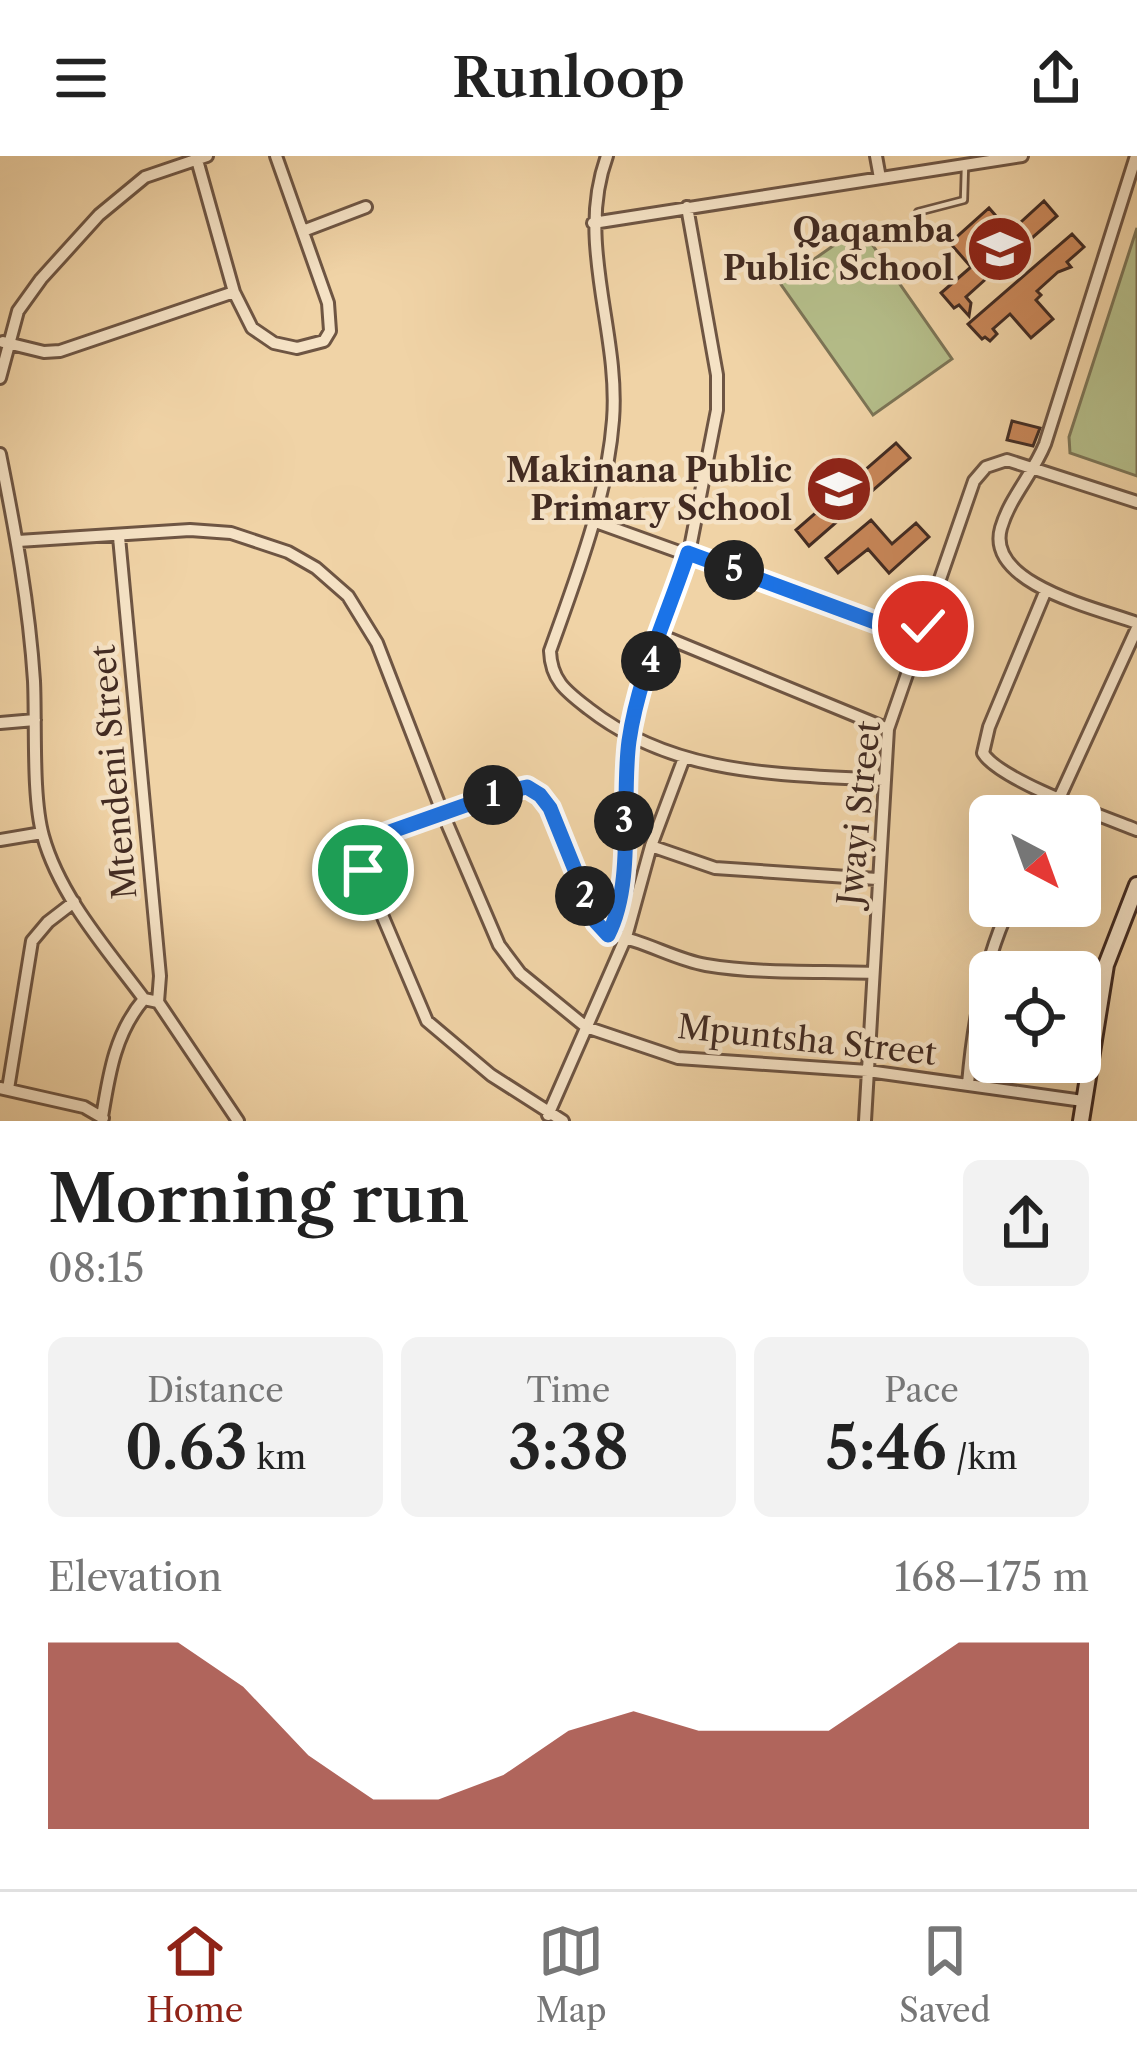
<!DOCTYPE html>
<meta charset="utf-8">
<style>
body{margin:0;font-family:"Libre Caslon Text",serif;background:#f2f2f2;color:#222;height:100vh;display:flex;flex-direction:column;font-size:45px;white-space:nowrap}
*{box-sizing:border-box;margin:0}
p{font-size:39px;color:#767676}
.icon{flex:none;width:66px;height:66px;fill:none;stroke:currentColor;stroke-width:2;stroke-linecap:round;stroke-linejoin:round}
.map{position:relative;height:965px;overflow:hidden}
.side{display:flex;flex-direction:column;background:#fff;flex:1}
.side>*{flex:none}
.needle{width:78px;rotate:139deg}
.tools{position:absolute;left:969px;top:639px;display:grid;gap:24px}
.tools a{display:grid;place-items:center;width:132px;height:132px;border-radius:18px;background:#fff;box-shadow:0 12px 48px #0002;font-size:60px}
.pin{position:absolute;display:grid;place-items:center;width:102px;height:102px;color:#fff;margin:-51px;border:6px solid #fff;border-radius:50%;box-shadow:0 3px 12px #0007}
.km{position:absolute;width:60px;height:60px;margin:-30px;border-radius:50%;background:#222;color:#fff;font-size:33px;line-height:60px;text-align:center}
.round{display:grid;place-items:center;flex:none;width:126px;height:126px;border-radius:18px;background:#f2f2f2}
.overview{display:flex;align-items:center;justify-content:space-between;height:204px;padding:0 48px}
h1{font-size:66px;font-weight:600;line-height:90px}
.metrics{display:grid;grid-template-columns:repeat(3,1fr);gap:18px;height:204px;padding:12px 48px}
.metrics div{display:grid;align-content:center;border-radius:18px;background:#f2f2f2;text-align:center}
.metrics b{font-size:60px;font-weight:600}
.metrics small{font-size:33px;font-weight:400}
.metrics p{font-size:33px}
.chart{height:336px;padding:24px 48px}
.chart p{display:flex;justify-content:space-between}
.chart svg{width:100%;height:216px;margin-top:12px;fill:#8f2418;opacity:.7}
header{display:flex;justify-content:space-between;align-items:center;height:156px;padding:0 48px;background:#fff;font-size:54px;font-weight:600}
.tab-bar{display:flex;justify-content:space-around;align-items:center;height:168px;border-top:3px solid #e0e0e0;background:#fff;font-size:33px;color:#767676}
.tab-bar a{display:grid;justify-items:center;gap:6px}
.tab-bar .current{color:#8f2418}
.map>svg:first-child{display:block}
.green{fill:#b5be8a;stroke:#7c7456;stroke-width:3}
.building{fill:#c98759;stroke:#422b22;stroke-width:3}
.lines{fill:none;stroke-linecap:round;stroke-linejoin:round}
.lane-casing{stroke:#6e5543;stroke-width:10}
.street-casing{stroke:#6e5543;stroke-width:16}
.secondary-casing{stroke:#422b22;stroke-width:20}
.lane{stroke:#f5e2c5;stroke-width:4.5}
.street{stroke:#f5e2c5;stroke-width:10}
.secondary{stroke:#f5e2c5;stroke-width:14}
.route-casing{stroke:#fff;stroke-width:24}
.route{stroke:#1a73e8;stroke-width:15}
.labels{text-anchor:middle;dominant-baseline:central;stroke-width:9;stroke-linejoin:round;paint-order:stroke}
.poi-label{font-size:33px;font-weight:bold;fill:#422b22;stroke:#f5e2c5;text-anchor:end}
.street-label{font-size:33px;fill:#422b22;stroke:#f5e2c5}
</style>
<header><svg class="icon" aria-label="menu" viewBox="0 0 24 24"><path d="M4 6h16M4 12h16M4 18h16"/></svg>Runloop<svg class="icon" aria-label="share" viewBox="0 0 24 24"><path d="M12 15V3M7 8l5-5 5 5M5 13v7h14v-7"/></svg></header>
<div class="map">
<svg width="1137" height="965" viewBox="0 0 1137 965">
<rect width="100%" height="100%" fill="#f0d3a6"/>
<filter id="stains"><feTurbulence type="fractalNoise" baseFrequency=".00167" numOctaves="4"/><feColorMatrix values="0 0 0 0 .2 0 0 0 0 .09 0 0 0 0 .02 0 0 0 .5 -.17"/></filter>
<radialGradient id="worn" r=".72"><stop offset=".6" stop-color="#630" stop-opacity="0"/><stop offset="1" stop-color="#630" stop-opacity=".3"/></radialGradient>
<!-- green -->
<path class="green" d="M860,71L952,203L873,259L780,127Z
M1137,72V320L1070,297L1069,281Z"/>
<!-- building -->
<path class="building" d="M1044,45L1057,60L1008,103L1012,108L1003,117L998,112L966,141L971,147L969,160L959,149L954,152L941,137L971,111L950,87L989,52L1010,76Z
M1072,78L1084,91L1067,106L1071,111L1058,116L1037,135L1041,139L1036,144L1053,163L1031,182L1010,158L993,173L997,178L990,185L985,181L982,183L968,168Z
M1012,265L1040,272L1033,290L1007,284Z
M896,287L910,302L809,390L796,374Z
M871,364L892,388L916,367L929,381L889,417L868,393L838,417L826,402Z"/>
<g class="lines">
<!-- lane casing -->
<g class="lane-casing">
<path id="lane" d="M918,56L964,44L965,10"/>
</g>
<!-- street casing -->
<g class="street-casing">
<path id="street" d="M607,0C575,87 620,175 613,264C607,343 576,422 550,495C551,525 567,536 589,553C675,620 779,618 883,624
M876,0L880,22
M1136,0L1045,288C1033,318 1010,341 1001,372C985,428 1099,453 1137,467
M197,4L234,136L252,172L274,187L297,192L324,185L330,175L328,147L276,0
M593,67L1022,0
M303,75L366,51
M3,186L44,196L60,195L234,136
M0,222L18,155L41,123L99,59L145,21L207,0
M0,298C15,373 29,448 34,525C36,568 32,641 43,680C60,741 107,793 144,843L158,846
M593,365L918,482
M119,381L160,820L158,846
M18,385L190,374L231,377L288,396L316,412L348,440L377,487L443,658L499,789L520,817L586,871L678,902L868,915L1083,945
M1046,434L989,571L983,597C999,624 1104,661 1137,674
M660,479L888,573
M0,567L35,564
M1051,660L1137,472
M0,684L42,677
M651,690L715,712L877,723
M608,779L621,740L629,581L639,541L689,397L717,254V219L687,51
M158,846L238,965
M968,928C973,869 984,804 1010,750
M0,932L84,951L103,962
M8,933L32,785L48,766L74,746
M548,959L626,781L651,690L684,602
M102,961C109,918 115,877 144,843
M563,965L491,919L427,865L363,714L362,698L369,685L500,637L527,631L540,639L550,652L596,766L608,779C643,783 672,803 706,809C760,818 818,815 873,817
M865,965L888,573L974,325L986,311L1007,304L1137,346"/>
</g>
<!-- secondary casing -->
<g class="secondary-casing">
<path id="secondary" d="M1081,965L1106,809L1137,729"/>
</g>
<!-- lane -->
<use href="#lane" class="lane"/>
<!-- street -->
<use href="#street" class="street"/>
<!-- secondary -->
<use href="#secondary" class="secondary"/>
</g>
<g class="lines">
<!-- route casing -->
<g class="route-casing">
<path id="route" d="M363,714C362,696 365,688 381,679L500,637L527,631L540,639L550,652L596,766L608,779C635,727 621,644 629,585C638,521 668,458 688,397L918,482L923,470"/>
</g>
<!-- route -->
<use href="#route" class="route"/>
</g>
<!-- icons -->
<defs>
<g id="school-disc" transform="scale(3.45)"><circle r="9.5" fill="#8f2418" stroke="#f5e2c5"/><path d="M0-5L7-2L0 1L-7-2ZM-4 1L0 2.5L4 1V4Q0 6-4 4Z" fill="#fff"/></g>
</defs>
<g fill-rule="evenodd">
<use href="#school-disc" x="1000" y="93"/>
<use href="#school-disc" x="839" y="333"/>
</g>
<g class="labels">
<!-- poi labels -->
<g class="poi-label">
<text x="954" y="74">Qaqamba<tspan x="954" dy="38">Public School</tspan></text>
<text x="792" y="314">Makinana Public<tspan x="792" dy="38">Primary School</tspan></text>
</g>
<!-- street labels -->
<g class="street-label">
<text transform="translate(114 616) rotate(-95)">Mtendeni Street</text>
<text transform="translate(859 657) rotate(-84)">Jwayi Street</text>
<text transform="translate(807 884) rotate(6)">Mpuntsha Street</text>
</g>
</g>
<rect width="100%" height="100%" filter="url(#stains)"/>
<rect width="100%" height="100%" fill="url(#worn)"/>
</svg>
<div class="tools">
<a><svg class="needle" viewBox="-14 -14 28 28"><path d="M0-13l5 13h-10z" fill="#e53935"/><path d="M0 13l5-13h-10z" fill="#767676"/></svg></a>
<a><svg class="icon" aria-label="locate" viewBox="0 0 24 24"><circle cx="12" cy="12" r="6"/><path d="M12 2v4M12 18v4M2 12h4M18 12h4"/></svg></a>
</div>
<div class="pin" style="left:363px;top:714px;background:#1e9e55"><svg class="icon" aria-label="arrive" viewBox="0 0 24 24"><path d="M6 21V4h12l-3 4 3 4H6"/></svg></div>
<div class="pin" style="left:923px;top:470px;background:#d93025"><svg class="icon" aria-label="check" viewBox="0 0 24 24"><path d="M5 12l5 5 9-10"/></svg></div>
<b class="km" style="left:493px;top:639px">1</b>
<b class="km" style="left:585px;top:740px">2</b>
<b class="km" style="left:624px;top:665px">3</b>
<b class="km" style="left:651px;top:505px">4</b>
<b class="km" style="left:734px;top:414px">5</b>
</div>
<section class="side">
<div class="overview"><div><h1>Morning run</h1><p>08:15</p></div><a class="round"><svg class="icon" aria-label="share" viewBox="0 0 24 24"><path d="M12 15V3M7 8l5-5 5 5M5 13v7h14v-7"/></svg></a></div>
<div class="metrics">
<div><p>Distance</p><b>0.63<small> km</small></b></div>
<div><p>Time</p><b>3:38</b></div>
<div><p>Pace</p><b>5:46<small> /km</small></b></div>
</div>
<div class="chart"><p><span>Elevation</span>168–175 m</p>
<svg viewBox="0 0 160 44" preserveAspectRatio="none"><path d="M0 44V6L10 6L20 6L30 15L40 29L50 38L60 38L70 33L80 24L90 20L100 24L110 24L120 24L130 15L140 6L150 6L160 6V44z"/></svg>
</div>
</section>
<nav class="tab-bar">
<a class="current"><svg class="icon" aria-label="home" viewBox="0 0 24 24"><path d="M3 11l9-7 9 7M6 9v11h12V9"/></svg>Home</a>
<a><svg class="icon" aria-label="map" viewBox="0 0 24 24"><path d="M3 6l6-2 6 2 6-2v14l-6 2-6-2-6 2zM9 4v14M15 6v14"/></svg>Map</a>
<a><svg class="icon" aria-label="saved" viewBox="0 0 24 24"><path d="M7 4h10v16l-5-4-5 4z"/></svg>Saved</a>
</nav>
